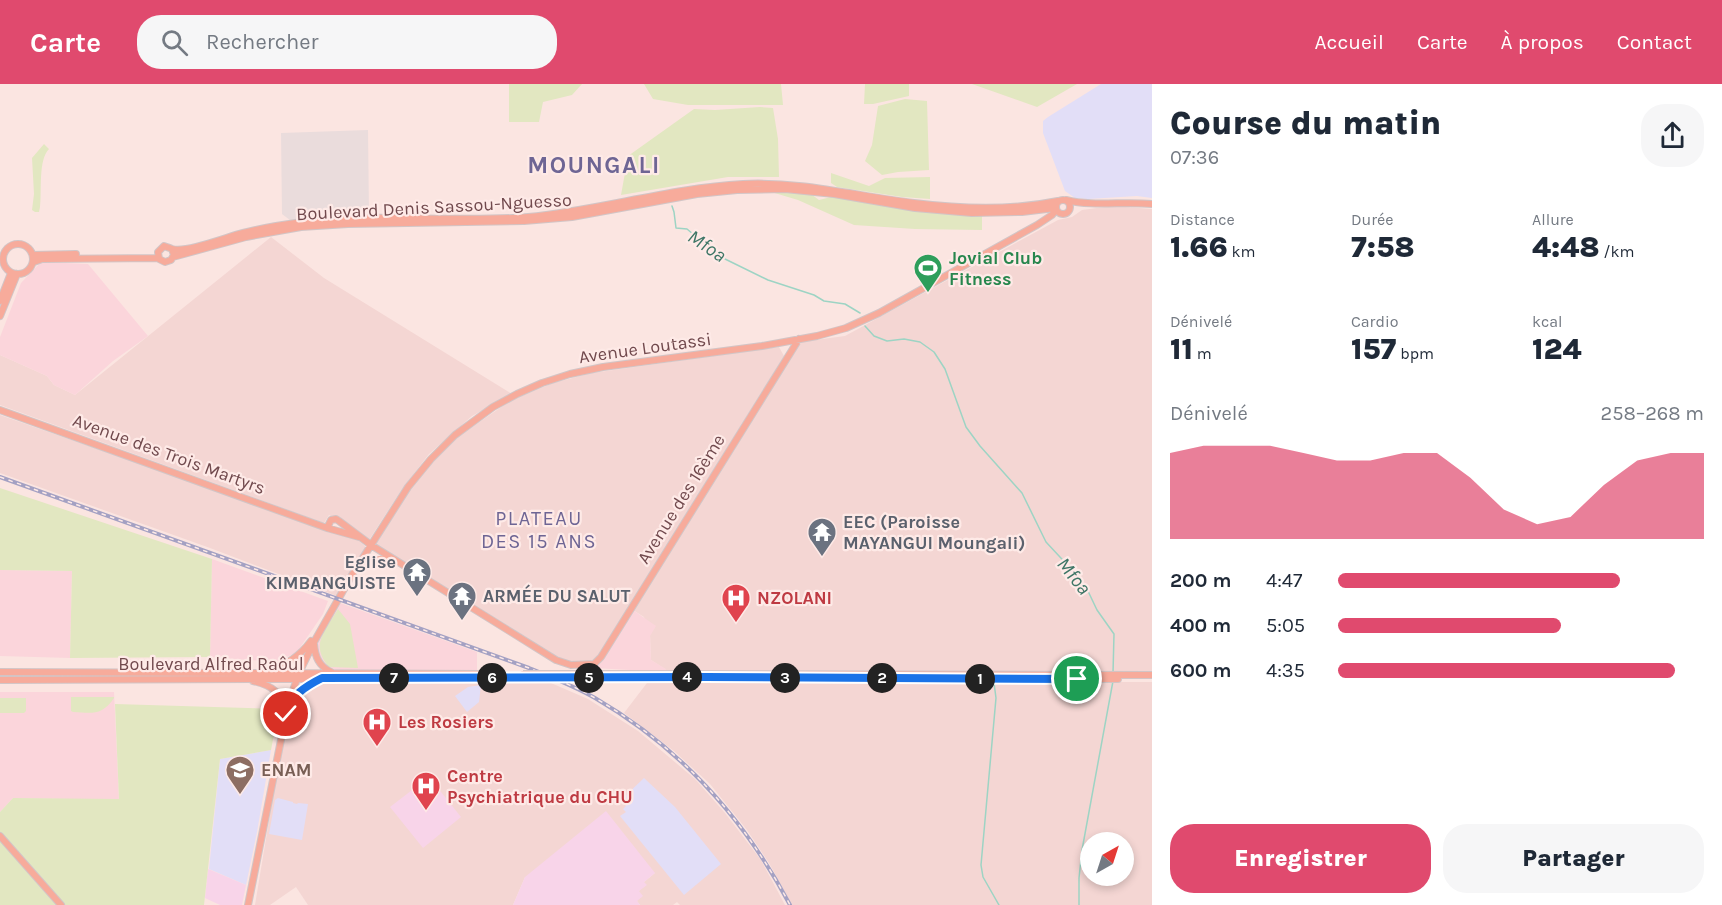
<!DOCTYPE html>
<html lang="fr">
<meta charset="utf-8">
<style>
body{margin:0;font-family:Karla,sans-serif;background:#f6f6f7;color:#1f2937;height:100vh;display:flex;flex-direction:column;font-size:22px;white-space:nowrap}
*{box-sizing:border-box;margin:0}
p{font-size:20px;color:#747a83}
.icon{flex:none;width:33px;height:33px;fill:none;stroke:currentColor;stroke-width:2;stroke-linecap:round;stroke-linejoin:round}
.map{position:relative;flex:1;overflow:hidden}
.drawer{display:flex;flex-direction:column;background:#fff;width:570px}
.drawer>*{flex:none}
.needle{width:39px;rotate:39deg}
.buttons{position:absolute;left:1080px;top:748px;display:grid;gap:12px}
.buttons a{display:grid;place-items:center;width:54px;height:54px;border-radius:50%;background:#fff;box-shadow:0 3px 9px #0003;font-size:30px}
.pin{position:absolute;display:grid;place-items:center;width:51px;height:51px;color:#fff;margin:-26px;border:3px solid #fff;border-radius:50%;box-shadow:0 2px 6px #0007}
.km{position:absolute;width:30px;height:30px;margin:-15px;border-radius:50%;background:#222;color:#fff;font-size:16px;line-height:30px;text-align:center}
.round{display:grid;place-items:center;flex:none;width:63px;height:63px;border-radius:24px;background:#f6f6f7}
.overview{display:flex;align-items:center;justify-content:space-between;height:102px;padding:0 18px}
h1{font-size:33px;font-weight:800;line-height:45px}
.stats{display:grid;grid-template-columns:repeat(3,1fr);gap:9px;height:102px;padding:6px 18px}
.stats div{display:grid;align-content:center}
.stats b{font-size:30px;font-weight:800}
.stats small{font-size:16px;font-weight:400}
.stats p{font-size:16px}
.chart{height:168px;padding:12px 18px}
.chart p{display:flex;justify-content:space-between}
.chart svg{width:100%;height:108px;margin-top:6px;fill:#e04a6e;opacity:.7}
.primary-button{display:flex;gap:12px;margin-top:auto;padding:12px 18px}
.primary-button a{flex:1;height:69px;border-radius:24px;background:#e04a6e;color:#fff;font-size:24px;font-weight:800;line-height:69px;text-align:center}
.primary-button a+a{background:#f6f6f7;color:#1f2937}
ul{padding:0 18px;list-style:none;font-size:20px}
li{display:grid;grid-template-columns:96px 72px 1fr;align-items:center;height:45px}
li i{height:15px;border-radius:8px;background:#e04a6e}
header{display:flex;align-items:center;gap:36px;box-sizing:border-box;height:84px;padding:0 30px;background:#e04a6e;color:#fff}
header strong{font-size:28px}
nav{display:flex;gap:33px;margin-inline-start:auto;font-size:21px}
.search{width:420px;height:54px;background:#f6f6f7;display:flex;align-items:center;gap:15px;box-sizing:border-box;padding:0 21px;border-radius:24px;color:#747a83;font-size:22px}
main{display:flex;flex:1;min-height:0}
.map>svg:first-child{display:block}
.residential{fill:#f4d6d3;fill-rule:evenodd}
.commercial{fill:#fbd5db}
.industrial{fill:#eadcdc}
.education{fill:#e2def7}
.medical{fill:#f8d4e9}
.green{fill:#e2e7c1}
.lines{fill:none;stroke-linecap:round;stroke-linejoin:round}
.stream{stroke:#9dd4c4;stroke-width:1.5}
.major-casing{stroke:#d2c5c6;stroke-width:8}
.major{stroke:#f7ab9b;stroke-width:6}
.rail-casing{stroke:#a4a1c3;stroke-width:4}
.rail{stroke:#feeae7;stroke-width:1.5;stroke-dasharray:4.5;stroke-linecap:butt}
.major-bridge-casing{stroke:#d2c5c6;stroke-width:8;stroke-linecap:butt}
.major-bridge{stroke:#f7ab9b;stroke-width:6}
.route-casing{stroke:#fff;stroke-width:12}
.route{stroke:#1a73e8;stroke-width:8}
.labels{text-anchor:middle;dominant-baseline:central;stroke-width:4.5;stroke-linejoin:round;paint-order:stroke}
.street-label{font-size:18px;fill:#71494d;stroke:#feeae7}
.leisure-label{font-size:18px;font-weight:bold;fill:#27864d;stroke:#feeae7;text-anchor:start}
.worship-label{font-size:18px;font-weight:bold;fill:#5b616d;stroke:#feeae7;text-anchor:start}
.health-label{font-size:18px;font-weight:bold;fill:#be3a42;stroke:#feeae7;text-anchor:start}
.education-label{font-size:18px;font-weight:bold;fill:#785e54;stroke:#feeae7;text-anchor:start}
.water-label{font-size:20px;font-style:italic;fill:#3e7666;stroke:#feeae7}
.neighbourhood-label{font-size:20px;letter-spacing:1.5px;fill:#6e6594;stroke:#feeae7}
.district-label{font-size:24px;font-weight:bold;letter-spacing:1.5px;fill:#6e6594;stroke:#feeae7}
</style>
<header>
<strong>Carte</strong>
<div class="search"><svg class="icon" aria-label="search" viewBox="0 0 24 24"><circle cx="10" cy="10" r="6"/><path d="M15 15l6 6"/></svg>Rechercher</div>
<nav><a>Accueil</a><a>Carte</a><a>À propos</a><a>Contact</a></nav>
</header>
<main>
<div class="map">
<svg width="1152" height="821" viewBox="0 0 1152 821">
<rect width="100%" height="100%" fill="#fbe5e1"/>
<!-- residential -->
<path class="residential" d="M1112,122L1152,125V587L665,588V585L651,576L650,551L644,533L633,526L800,258L845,252L1058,136L1072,133L1082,126Z
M271,153L324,194L512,310L472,332L429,370L402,405L369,456L329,431L324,439L0,321V271L47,292L54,301L75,311Z
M779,263L784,272L596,575L590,579L565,577L376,460L419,392L452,357L510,317L553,299L592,289Z
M0,331L358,456L366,463L337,512L210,464L0,389Z
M650,595L836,598H1152V821H792L769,779L747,746L710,700L674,667L624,629ZM1090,759H1124V792H1090Z
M475,598L551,599L588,615L638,647L695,695L725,729L761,776L785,821H680L677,818L673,821H640L637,817L639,807L644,798L655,789L525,793L513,821H308L296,803L270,821H255L279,676L290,627L299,600Z"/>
<!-- commercial -->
<path class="commercial" d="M41,178L88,180L148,252L113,277L75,311L54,301L47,292L0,271V253L21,199Z
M212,475L328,517L323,530L297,568L277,578L210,573Z
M0,486L72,487L70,574L0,572Z
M340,519L477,568V586H332L323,579L318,570L317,557Z
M633,526L656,542L650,552L651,576L666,585L665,588L594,584L599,578Z
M0,608H114L119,716L13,714L0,728Z"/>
<!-- industrial -->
<path class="industrial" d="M368,46L369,131L290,136L282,130L281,49Z"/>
<!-- education -->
<path class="education" d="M1101,0H1152V114L1137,112L1088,115L1075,114L1065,107L1043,49V37L1048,33Z
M481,601L479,618L467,628L455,612L468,603Z
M271,666L257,748L246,801L209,785L220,675Z
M644,694L675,723L721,780L684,811L620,732L626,728L623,725L626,722L621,716Z
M278,714L293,718V719L297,720L298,719L308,720L302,756L269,750L275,716Z"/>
<!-- medical -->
<path class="medical" d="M429,693L461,733L423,764L390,723Z
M606,727L655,789L644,798L647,801L639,807L643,812L637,817L640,821H513L525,793Z
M208,785L246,801L242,821H220L205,814Z"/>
<!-- green -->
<path class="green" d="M509,0H582L572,11L543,18L539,38H509Z
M644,0H781L783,21H688L653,15Z
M865,0H909V12L873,20H864Z
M972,0H1077L1037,23Z
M905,15L927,17L929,86L898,88L882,91L865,77L872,61L878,22Z
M760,23L773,24L778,55L779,93H728L621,111L628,72L694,25L715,26Z
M44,60L49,65C38,76 42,107 40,123L39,128H35L32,126L34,110L32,74Z
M831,89L869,102L885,94L930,93V115L902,113L837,103L831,99Z
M768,107L811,110L819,116L831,113L982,132V146L915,145L854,141L798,116Z
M0,404L212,475L210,573L70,574L72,487L0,486Z
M338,525L350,540L358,584L329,583C309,560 326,546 338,525Z
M71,613H114V614C102,632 92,629 73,628L71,627Z
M0,614H26V627L24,629H0Z
M115,620L279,625L271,666L220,675L204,821H0V728L13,714L119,715Z"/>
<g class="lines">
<!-- stream -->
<path class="stream" d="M672,122L674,128L676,144L687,145L706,161L712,162L723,174L768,196L814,211L824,217L845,220L860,229
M865,242L874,252L887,257L904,255L920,258L934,268L945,285L966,343L980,362L1022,409L1046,458L1073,487L1087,505L1097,526L1114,550L1113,589
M994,599L996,614L981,781L983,793L999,821
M1079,821V794L1082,766L1113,597"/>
<!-- major casing -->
<g class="major-casing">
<path id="major" d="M1056 123a7 7 0 1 1 14 0a7 7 0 1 1-14 0Z
M1066,116C1094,123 1123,117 1152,120
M3 175a15 15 0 1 1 30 0a15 15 0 1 1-30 0Z
M172,165L174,171L171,176L165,178L159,175L158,168L164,162C167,163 170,164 172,165C187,169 227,153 243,149C265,143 287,140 310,137C382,129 455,139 528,133C600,126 670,104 743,100C801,97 856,112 914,119C962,125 1010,127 1058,117
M33,171L76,170
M173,173L246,153L301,143L348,140L524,137L572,133L697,110L737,106L785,105L834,110L915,124L972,129L1022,128L1055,124
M34,178L42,175L158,174
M0,217L11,189
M0,232L17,190
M0,326L327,444L359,453
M327,444L331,436L336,435L339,437L371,461L556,576L571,581L594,580L601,573L799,255
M358,482L373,476L391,474
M314,560C315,573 319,582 331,588
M269,586C287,581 300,572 311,557
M0,588L483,590
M563,590L1152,591
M964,595H1118
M0,596L529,594
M253,597C274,602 281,608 283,630
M293,616L304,604L320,595
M289,618L299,589L314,558L352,491L408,403L431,375L455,351L493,323L517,310L542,299L570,290L603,283L762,262L817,252L846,244L879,229L1037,141L1052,131L1056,126
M0,752L61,821
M248,821L289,616"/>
</g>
<!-- major -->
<use href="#major" class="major"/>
<!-- rail casing -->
<g class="rail-casing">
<path id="rail" d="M0,393L529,584C551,593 574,602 595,614C681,664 744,734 790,821"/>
</g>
<!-- rail -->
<use href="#rail" class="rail"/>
<!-- major-bridge casing -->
<g class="major-bridge-casing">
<path id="major-bridge" d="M523,590H563"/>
</g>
<!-- major-bridge -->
<use href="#major-bridge" class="major-bridge"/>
</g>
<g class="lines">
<!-- route casing -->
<g class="route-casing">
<path id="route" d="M286,630C290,612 306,602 322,594L705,593L1077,595"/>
</g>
<!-- route -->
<use href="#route" class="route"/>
</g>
<!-- icons -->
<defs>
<g id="stadium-pin" transform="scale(1.5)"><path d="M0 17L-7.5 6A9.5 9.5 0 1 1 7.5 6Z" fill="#2e9e5b" stroke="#feeae7"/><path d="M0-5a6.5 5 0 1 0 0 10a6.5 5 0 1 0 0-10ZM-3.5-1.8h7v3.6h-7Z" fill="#fff"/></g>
<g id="temple-pin" transform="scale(1.5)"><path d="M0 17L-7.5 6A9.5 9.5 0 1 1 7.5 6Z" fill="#6b7280" stroke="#feeae7"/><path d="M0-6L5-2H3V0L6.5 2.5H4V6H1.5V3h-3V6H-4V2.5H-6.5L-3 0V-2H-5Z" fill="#fff"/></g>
<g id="hospital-pin" transform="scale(1.5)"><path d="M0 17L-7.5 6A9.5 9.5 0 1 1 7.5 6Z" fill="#e0444e" stroke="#feeae7"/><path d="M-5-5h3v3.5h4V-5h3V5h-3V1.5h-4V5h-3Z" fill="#fff"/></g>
<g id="university-pin" transform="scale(1.5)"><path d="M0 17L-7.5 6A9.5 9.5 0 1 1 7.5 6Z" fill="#8d6e63" stroke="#feeae7"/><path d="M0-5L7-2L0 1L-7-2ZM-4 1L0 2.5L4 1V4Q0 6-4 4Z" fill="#fff"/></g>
</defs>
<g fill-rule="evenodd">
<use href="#stadium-pin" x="928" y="184"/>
<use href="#temple-pin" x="822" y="448"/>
<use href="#temple-pin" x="417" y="488"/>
<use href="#temple-pin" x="462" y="512"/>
<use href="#hospital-pin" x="736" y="514"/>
<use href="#hospital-pin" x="377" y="638"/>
<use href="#university-pin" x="240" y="686"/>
<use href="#hospital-pin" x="426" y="702"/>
</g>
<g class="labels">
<!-- street labels -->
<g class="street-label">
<text transform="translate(434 123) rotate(-3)">Boulevard Denis Sassou-Nguesso</text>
<text transform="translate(645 264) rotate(-8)">Avenue Loutassi</text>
<text transform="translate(169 370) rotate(20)">Avenue des Trois Martyrs</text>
<text transform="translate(681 415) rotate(-58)">Avenue des 16ème</text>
<text x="211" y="580">Boulevard Alfred Raôul</text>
</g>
<!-- leisure labels -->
<g class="leisure-label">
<text x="949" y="174">Jovial Club<tspan x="949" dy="21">Fitness</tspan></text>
</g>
<!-- worship labels -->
<g class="worship-label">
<text x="843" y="438">EEC (Paroisse<tspan x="843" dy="21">MAYANGUI Moungali)</tspan></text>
<text x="396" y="478" text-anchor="end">Eglise<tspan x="396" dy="21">KIMBANGUISTE</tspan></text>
<text x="483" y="512">ARMÉE DU SALUT</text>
</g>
<!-- health labels -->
<g class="health-label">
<text x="757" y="514">NZOLANI</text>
<text x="398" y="638">Les Rosiers</text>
<text x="447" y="692">Centre<tspan x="447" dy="21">Psychiatrique du CHU</tspan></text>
</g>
<!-- education labels -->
<g class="education-label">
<text x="261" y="686">ENAM</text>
</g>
<!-- water labels -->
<g class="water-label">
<text transform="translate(707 162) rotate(34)">Mfoa</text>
<text transform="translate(1074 492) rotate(51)">Mfoa</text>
</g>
<!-- neighbourhood labels -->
<g class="neighbourhood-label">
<text x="539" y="434">PLATEAU<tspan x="539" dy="23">DES 15 ANS</tspan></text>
</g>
<!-- district labels -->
<g class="district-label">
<text x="594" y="81">MOUNGALI</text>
</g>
</g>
</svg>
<div class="buttons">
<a><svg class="needle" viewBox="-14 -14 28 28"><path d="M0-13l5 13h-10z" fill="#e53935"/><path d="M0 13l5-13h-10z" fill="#747a83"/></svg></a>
</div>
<div class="pin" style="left:1077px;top:595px;background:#1e9e55"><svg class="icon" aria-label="arrive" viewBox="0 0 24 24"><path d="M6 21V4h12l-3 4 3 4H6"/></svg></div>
<div class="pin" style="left:286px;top:630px;background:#d93025"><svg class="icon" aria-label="check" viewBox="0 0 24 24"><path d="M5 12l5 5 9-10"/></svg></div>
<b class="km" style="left:980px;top:595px">1</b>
<b class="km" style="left:882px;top:594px">2</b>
<b class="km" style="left:785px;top:594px">3</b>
<b class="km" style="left:687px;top:593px">4</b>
<b class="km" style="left:589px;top:594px">5</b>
<b class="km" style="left:492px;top:594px">6</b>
<b class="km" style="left:394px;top:594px">7</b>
</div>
<section class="drawer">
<div class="overview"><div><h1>Course du matin</h1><p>07:36</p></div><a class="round"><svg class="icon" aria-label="share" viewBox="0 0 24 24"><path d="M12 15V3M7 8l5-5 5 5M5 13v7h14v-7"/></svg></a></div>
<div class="stats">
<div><p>Distance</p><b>1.66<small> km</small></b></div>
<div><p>Durée</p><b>7:58</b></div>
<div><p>Allure</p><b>4:48<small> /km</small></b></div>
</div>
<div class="stats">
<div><p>Dénivelé</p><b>11<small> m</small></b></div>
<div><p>Cardio</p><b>157<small> bpm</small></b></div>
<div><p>kcal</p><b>124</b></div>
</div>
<div class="chart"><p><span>Dénivelé</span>258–268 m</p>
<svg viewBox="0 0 160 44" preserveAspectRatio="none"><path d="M0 44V9L10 6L20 6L30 6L40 9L50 12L60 12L70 9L80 9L90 19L100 32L110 38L120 35L130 22L140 12L150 9L160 9V44z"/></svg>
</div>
<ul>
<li><b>200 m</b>4:47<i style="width:77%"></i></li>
<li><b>400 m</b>5:05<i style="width:61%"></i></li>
<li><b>600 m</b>4:35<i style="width:92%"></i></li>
</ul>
<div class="primary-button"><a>Enregistrer</a><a>Partager</a></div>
</section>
</main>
